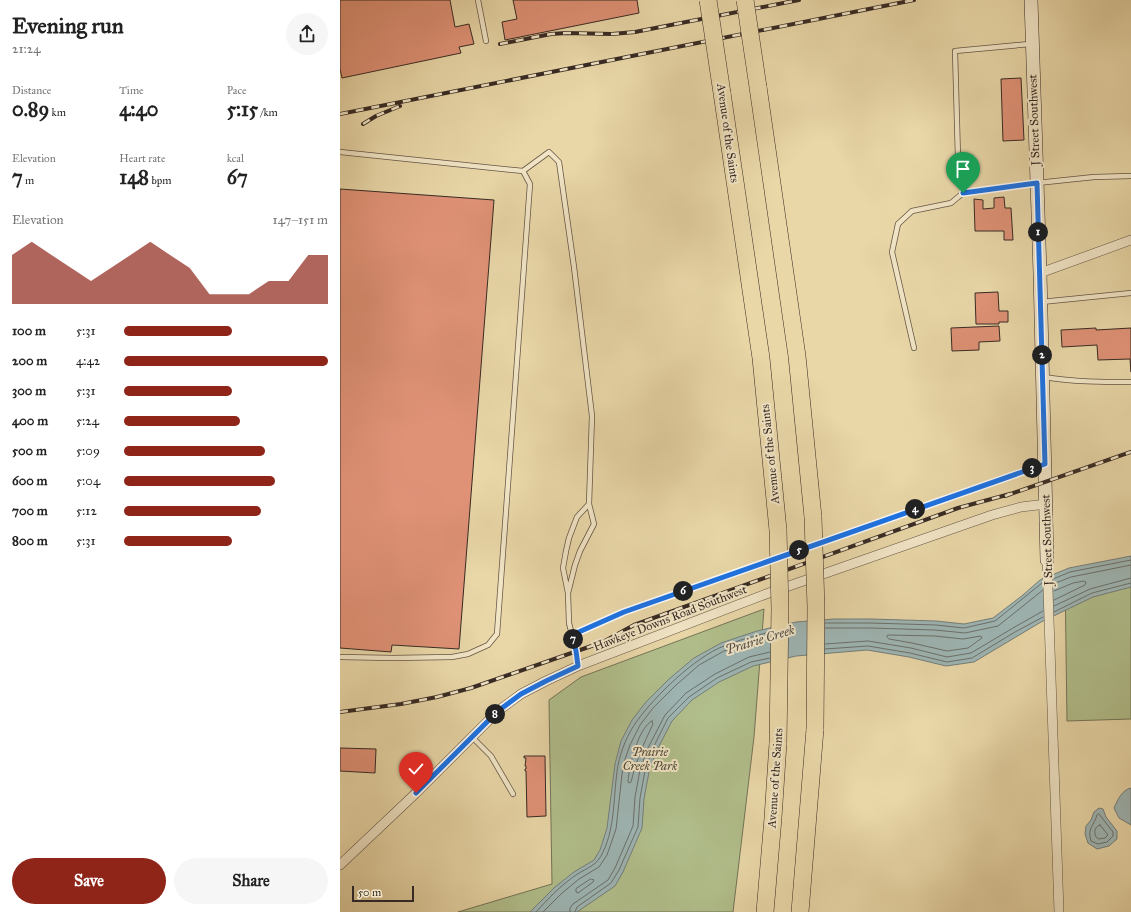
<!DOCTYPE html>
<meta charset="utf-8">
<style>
body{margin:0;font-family:"IM FELL Great Primer",serif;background:#f6f6f6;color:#222;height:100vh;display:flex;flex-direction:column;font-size:15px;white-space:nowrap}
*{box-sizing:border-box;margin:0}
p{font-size:13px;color:#767676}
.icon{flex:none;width:22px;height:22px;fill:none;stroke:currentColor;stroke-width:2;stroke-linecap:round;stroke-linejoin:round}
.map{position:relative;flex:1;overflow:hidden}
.sheet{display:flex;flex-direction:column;background:#fff;width:340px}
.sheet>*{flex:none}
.scale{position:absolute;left:12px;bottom:10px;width:62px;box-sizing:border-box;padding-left:4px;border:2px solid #372a24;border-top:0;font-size:11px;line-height:14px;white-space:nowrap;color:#372a24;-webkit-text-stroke:3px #f1e5c6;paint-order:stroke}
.pin{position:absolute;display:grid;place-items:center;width:34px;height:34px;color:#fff;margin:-41px -17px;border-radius:50% 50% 50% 0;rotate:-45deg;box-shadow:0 0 4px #0007}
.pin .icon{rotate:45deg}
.km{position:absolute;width:20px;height:20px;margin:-10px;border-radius:50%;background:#222;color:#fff;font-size:11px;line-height:20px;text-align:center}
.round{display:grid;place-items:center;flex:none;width:42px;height:42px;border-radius:21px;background:#f6f6f6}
.head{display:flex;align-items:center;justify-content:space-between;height:68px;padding:0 12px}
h1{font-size:22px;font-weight:800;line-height:30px}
.figures{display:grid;grid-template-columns:repeat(3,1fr);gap:6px;height:68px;padding:4px 12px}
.figures div{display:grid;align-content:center}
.figures b{font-size:20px;font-weight:800}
.figures small{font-size:11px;font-weight:400}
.figures p{font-size:11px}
.chart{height:112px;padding:8px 12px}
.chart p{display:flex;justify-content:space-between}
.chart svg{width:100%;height:72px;margin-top:4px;fill:#8f2418;opacity:.7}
.cta{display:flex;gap:8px;margin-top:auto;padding:8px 12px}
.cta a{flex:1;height:46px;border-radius:24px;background:#8f2418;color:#fff;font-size:16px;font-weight:800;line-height:46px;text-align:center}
.cta a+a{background:#f6f6f6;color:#222}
ul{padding:0 12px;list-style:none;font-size:13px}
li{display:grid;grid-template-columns:64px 48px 1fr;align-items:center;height:30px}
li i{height:10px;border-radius:5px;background:#8f2418}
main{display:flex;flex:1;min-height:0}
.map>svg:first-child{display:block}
.green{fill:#b1bf8c;stroke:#747458}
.water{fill:#9eb6b5;stroke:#757e7b}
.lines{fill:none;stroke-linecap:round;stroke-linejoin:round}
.shore{stroke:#6a706c;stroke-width:1}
.building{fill:#e09277;stroke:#372a24}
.lane-casing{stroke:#645545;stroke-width:6}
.street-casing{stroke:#645545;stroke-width:10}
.secondary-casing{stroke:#372a24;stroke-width:14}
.highway-casing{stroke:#372a24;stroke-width:18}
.lane{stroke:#f1e5c6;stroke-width:4.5}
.street{stroke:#f1e5c6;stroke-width:9}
.secondary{stroke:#f1e5c6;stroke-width:13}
.highway{stroke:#e9d7a8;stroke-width:17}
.rail-casing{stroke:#372a24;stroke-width:4}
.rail{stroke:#f1e5c6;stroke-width:2.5;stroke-dasharray:8;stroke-linecap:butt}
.highway-bridge-casing{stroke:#372a24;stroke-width:18;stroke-linecap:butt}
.highway-bridge{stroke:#e9d7a8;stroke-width:17}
.route-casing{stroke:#fff;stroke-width:8}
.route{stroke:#1a73e8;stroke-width:5}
.labels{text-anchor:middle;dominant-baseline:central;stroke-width:4;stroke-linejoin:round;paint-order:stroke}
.street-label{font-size:12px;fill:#372a24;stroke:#f1e5c6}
.park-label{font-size:12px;font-style:italic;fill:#4f4839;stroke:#f1e5c6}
.water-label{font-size:13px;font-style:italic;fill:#514d48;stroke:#f1e5c6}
</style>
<main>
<section class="sheet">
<div class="head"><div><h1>Evening run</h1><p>21:24</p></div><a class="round"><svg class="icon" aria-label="share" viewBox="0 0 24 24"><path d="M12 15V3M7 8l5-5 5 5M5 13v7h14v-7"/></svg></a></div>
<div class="figures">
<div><p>Distance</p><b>0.89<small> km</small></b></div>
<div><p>Time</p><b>4:40</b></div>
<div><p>Pace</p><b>5:15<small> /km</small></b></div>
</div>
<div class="figures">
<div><p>Elevation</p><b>7<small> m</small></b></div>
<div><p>Heart rate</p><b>148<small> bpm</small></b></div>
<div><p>kcal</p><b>67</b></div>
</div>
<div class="chart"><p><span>Elevation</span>147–151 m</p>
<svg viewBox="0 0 160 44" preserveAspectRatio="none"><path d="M0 44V14L10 6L20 14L30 22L40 30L50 22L60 14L70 6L80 14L90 22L100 38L110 38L120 38L130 30L140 30L150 14L160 14V44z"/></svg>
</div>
<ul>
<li><b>100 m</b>5:31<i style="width:53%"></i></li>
<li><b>200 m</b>4:42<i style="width:100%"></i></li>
<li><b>300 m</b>5:31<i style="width:53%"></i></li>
<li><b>400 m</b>5:24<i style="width:57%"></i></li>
<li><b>500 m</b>5:09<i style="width:69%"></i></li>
<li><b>600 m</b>5:04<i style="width:74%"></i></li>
<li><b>700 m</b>5:12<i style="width:67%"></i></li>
<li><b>800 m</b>5:31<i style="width:53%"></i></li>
</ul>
<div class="cta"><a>Save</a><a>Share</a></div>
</section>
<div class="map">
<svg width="791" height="912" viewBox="0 0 791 912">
<rect width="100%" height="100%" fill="#e9d7a8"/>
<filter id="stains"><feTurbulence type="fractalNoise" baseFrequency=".005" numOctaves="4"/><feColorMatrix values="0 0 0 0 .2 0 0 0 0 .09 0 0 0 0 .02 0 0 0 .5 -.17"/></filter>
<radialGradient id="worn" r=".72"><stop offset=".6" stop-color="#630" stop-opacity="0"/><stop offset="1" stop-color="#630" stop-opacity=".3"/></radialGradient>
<!-- green -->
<path class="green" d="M791,558V719L727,721L725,576Z
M424,609L414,737L393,912H118L212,884L209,700L241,677Z"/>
<!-- water -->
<path class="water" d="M791,556V587L753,597L701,622L634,662L606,666L569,657L527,650L456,656L413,666L379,682L352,700L332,721L316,752L309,772L304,799L302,828L283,872L275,886L237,912H190L215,887L234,872L254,860L260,850L267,828L275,764L281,741L292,720L306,702L329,679L354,658L381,643L417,631L456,622L494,619H531L596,621L624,624L653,618L683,595L700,580L729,568Z
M791,788V825L779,818L774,808C778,799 782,790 791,788Z
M759,808L763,809L766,817L777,831V839L769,846L757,849L748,843L745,834L746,826L751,820L754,812Z"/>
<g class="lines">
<!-- shore -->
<path class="shore" d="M713,579L730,572L791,560
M713,584L731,577L791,565
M714,591L733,583L744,581L746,582L745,585L714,600
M714,606L750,589L791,578
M714,612L752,593L791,583
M485,623H531L596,625L624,628L655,621L702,583
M485,628H531L595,630L625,633L658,626L703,590
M548,635L595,636L623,639L641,636L642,638L628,648L607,651L572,643L549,639L547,637Z
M485,644L528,641L571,648L607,657L631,653L673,628L703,611
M485,649L528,646L570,653L607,662L632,658L675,632L703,617
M312,721L313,724C304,743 296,761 291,782L289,783L288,782C289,766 298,728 312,721Z
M759,814L773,832V836L767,842L758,844L751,841C747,828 754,826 757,815Z
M760,825L768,835L765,838L759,839L756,837C754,832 754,827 760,825Z
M251,879L254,880L253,882L238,893L236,892V889Z
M196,912C208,899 221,885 236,875C248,867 257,866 263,852C276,825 273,794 278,765C281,750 288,733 297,721C315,696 355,657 384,646C398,640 415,636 430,632
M203,912L221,894L239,879L259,867L267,855L276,829L283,765L290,745L300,725L313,708L335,686L359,665L384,651L430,637
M230,912V908L233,904L268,880L275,868L293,826L295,797L300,770L308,748L325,715L346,693L375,674L409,657L430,652
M235,912L237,907L271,883L279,870L298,827L300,798L305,771L312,750L328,718L349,697L377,678L411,662L430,658"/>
</g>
<!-- building -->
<path class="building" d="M0,0H110L115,27L129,24L134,44L119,47L121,53L2,78L0,69Z
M173,0H297L299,13L165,40L162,22L177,19Z
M681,78L684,140L663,141L661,79Z
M0,189L154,200L119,649L52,645L51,652L0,648Z
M664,197L665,208H671L673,240H664V231H635L634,199L643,200V209L654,208V198Z
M658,292L659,311H668V322H659V324H636L635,293Z
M659,326L660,341L639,342V350L612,351L611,328Z
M756,328V330L791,328V372L790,359L758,360L757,345L722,347L721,330Z
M0,748L36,749L35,773L0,771Z
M184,756H205L206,816L187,817L186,771H185V769H186V766H185L186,758H184Z"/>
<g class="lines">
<!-- lane casing -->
<g class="lane-casing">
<path id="lane" d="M138,0L146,41
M0,152L183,171L190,184L157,634L148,645L128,654L112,657L53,658L0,657
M618,158L615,51L690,44
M183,171L209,152L219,162L234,267L252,416L249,504L254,524L240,551L235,565L228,593L223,568L226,551L229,538L237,517L249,504
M701,302L791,293
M574,348L552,252L558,224L572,211L611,203L623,193L697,183L754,177L791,176
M704,377C734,382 762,382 791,382
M443,556L703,464
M228,593L229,623L236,651L238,666
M232,635L285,612L436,559
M132,737L151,756L173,794"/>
</g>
<!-- street casing -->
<g class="street-casing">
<path id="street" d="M700,273L791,240
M707,560L719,912
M0,865L76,793L158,711L181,694L206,681L238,666L426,594L652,515L681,507L706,504"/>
</g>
<!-- secondary casing -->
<g class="secondary-casing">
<path id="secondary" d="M691,0L700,273L707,560"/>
</g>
<!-- highway casing -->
<g class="highway-casing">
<path id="highway" d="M418,87L457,356L473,517
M382,93L421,358L438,530
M425,912L433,818L438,743
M460,912L475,729"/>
</g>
<!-- lane -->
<use href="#lane" class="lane"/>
<!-- street -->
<use href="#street" class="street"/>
<!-- secondary -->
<use href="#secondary" class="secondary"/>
<!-- highway -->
<use href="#highway" class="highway"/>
<!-- rail casing -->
<g class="rail-casing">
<path id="rail" d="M160,44L211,34L226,33L272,34L295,32L459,0
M0,114L574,0
M23,124L36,116L60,106
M665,496L791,452
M0,712L61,704L97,697L131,688L263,642L294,625L618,508L670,494"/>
</g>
<!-- rail -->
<use href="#rail" class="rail"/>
<!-- highway-bridge casing -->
<g class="highway-bridge-casing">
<path id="highway-bridge" d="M368,0L382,93
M405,0L418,87
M473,517L476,607L475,729
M438,530L440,609L438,743"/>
</g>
<!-- highway-bridge -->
<use href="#highway-bridge" class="highway-bridge"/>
</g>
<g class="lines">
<!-- route casing -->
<g class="route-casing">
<path id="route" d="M76,793L158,711L181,694L206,681L238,666L236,651L232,635L284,612L705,464L697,183L623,193"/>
</g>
<!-- route -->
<use href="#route" class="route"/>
</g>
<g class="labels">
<!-- street labels -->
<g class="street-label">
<text transform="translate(694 120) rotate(-92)">J Street Southwest</text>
<text transform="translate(388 133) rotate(82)">Avenue of the Saints</text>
<text transform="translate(430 454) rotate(-96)">Avenue of the Saints</text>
<text transform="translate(707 540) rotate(-92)">J Street Southwest</text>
<text transform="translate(330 618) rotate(-21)">Hawkeye Downs Road Southwest</text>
<text transform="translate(435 778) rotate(-86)">Avenue of the Saints</text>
</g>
<!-- park labels -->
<g class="park-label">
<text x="310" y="752">Prairie<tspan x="310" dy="14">Creek Park</tspan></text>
</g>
<!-- water labels -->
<g class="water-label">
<text transform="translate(420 640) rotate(-17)">Prairie Creek</text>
</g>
</g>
<rect width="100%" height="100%" filter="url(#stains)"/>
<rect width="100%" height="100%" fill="url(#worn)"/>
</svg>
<div class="scale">50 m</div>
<div class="pin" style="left:623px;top:193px;background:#1e9e55"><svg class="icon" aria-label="arrive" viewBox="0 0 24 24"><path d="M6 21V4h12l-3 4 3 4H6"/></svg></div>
<div class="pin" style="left:76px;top:793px;background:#d93025"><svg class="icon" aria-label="check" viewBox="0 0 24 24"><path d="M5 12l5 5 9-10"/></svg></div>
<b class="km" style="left:698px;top:232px">1</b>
<b class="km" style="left:702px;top:355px">2</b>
<b class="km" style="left:692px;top:468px">3</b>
<b class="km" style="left:575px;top:509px">4</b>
<b class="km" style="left:459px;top:550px">5</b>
<b class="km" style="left:343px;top:591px">6</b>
<b class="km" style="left:233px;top:639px">7</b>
<b class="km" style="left:155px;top:714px">8</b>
</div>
</main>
